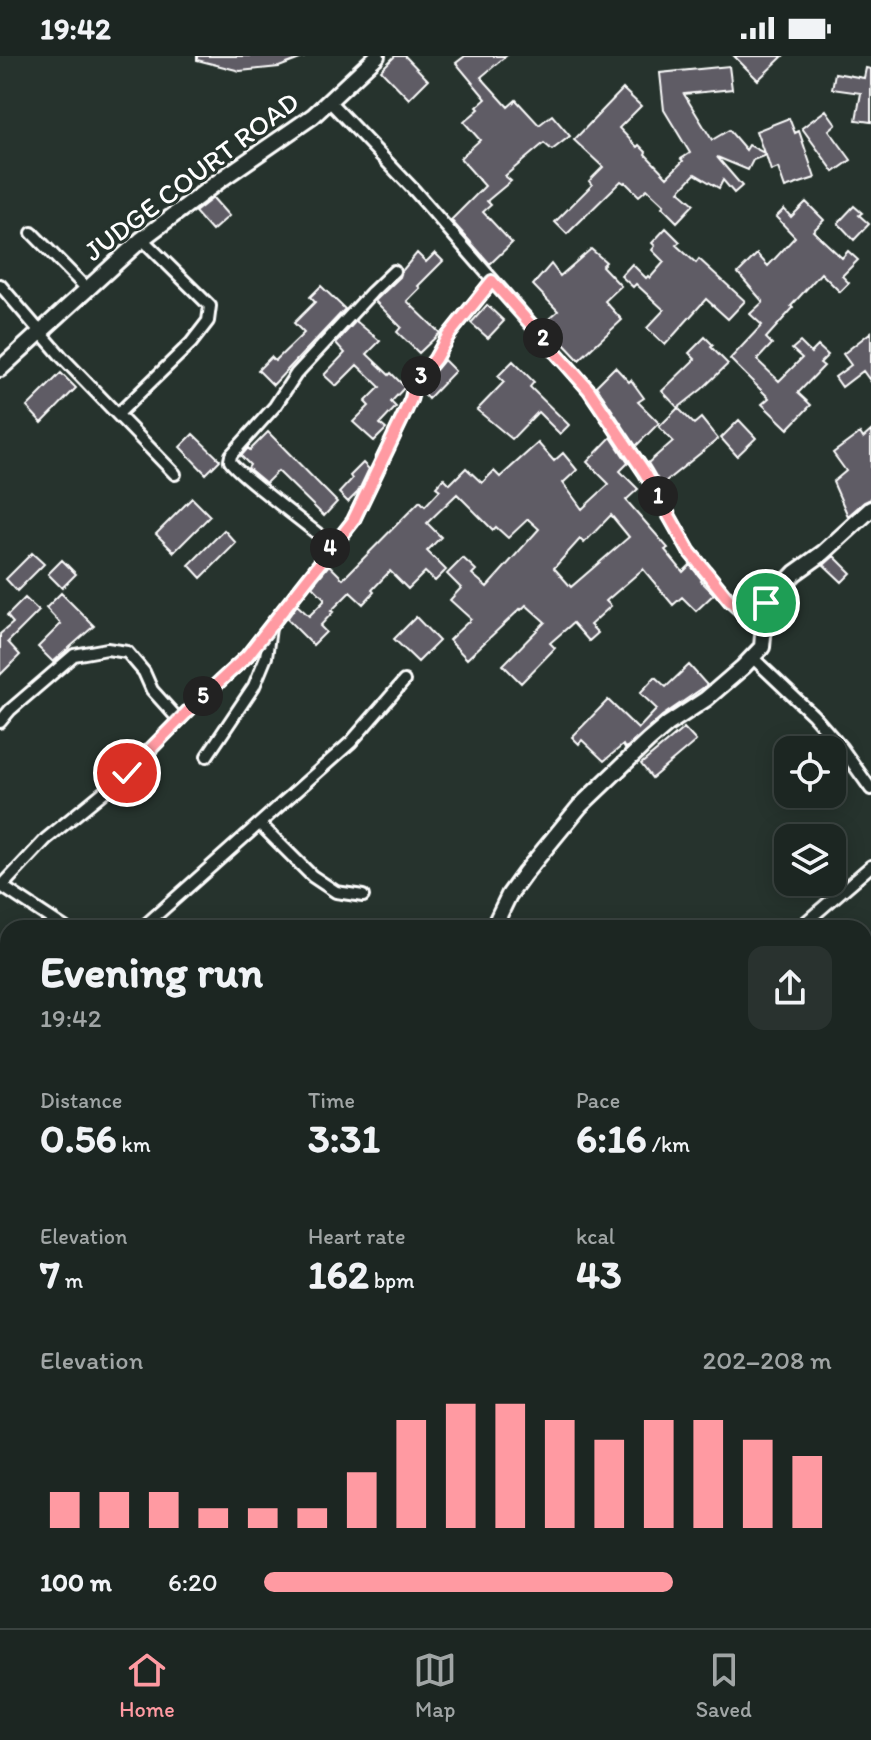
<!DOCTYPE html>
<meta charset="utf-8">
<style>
body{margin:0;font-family:Itim,sans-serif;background:#29322f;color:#f1f3f6;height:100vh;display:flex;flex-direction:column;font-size:30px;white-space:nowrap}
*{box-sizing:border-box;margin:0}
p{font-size:26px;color:#a0a5a5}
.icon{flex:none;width:44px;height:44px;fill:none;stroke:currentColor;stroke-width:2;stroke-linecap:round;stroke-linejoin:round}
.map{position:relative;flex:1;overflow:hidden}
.drawer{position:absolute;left:0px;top:864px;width:872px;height:708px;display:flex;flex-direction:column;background:#1c2622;border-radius:24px 24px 0 0;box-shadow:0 4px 20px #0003,0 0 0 2px #3a4340}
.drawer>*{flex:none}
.controls{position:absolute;left:774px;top:680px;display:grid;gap:16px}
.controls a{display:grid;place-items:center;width:72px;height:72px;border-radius:16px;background:#1c2622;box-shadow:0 4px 20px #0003,0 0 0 2px #3a4340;font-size:40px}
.pin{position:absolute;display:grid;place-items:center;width:68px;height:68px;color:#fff;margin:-34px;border:4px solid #fff;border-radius:50%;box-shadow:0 2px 8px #0007}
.km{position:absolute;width:40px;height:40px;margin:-20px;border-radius:50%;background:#222;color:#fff;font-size:22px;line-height:40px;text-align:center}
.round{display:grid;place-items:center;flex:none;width:84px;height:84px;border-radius:16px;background:#29322f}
.overview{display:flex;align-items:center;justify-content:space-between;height:136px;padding:0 40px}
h1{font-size:44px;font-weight:700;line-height:60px}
.figures{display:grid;grid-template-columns:repeat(3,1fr);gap:12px;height:136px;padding:8px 40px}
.figures div{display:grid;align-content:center}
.figures b{font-size:40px;font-weight:700}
.figures small{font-size:22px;font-weight:400}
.figures p{font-size:22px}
.chart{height:224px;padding:16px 40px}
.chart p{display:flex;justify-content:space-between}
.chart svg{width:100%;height:144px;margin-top:8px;stroke:#ff9aa2;stroke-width:6}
ul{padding:0 40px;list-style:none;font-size:26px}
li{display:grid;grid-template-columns:128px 96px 1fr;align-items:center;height:60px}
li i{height:20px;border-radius:10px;background:#ff9aa2}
.status{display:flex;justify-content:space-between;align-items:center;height:56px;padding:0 40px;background:#1c2622;direction:ltr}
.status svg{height:22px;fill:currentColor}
.dock{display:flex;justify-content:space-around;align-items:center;height:112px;border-top:2px solid #3a4340;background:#1c2622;font-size:22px;color:#a0a5a5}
.dock a{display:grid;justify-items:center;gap:4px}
.dock .current{color:#ff9aa2}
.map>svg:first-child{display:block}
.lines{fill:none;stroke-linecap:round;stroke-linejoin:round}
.river{stroke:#4a646f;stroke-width:24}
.building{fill:#5f5b65;stroke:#fff;stroke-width:2;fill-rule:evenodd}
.street-casing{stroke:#fff;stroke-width:16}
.secondary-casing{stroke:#fff;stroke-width:20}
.street{stroke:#26332d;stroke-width:10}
.secondary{stroke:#26332d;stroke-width:14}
.route-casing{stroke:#fff;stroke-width:16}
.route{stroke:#ff9aa2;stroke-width:10}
.labels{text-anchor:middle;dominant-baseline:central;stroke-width:6;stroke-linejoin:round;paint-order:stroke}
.street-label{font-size:28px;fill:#fff;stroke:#26332d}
</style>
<div class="status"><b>19:42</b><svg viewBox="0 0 49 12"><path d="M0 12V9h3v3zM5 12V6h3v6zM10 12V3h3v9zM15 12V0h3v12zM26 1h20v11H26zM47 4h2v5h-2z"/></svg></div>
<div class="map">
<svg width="871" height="1572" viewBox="0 0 871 1572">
<rect width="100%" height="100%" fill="#26332d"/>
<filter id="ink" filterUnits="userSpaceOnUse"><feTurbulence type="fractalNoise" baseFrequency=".0125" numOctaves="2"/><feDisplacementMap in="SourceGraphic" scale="16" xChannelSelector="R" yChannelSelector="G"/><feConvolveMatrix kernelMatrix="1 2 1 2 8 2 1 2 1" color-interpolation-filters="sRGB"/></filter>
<g filter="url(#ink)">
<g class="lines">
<!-- river -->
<path class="river" d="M864,1455L871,1447
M763,1572L770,1564"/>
</g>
<!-- building -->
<path class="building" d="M197,0H305V1L279,11L240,15L197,4Z
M395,0H405L428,24L409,43L381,14Z
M465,0H506L481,21L508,51L516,44L539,69L552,59L570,80L552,94L544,87L505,120L511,125L487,145L491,149L483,156L512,187L490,208L451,164L485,130L460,102L480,84L464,66L479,53L477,51L486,43L456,7Z
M734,0H783L758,24Z
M729,10L732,33L684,38L712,84L729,74L746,94L749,89L764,97L756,75L789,62L795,77L799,75L815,122L785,132L778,112L771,115L766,99L753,104L748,114L717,101L742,130L734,137L723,124L719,132L695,118L679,135L694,148L677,166L662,151L664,149L647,133L639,140L625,126L624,127L621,125L567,178L555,166L592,129L589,125L603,111L574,84L623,33L641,50L619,72L637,91L639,89L646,96L645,98L667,121L683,105L681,103L690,97L664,54L660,17Z
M866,12L871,13V66L856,64L861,37L832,33L835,17L864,22Z
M826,54L836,68L829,74L851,104L834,116L802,72Z
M213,142L229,160L212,175L195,156Z
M806,146L824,164L813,175L842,202L848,195L858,204L842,220L849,227L840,236L821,217L791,250L793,252L766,282L772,288L757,304L779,325L802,302L792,293L800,286L811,297L818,290L828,299L820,307L824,310L798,337L811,349L788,373L762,348L769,342L730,303L762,269L750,258L763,246L738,217L757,198L768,210L795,181L776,161L784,153L791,161Z
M854,150L862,157L859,159L869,168L854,184L838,167Z
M666,172L680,186L676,189L696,207L699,203L745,245L728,263L706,243L665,289L647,272L664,254L636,228L633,231L621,220L632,208L646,222L648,220L650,222L664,206L652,194L655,190L652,187Z
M591,193L606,206L602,210L621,230L605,245L622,264L579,304L544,267L558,255L533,229L551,208L560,220Z
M417,197L426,206L435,197L443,205L418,230L420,232L407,245L440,277L419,297L397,276L401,271L375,245L400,221L402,215Z
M321,230L345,253L273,329L258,314L271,301L275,305L304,277L294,267L315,246L310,241Z
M487,249L504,265L488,282L471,267Z
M356,265L380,285L367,298L389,319L391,317L405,331L391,346L396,351L380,368L386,373L374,385L353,366L369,350L365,346L380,331L357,309L336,330L324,319L345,297L336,287Z
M871,276V326L863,315L842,331L835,321L851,309L843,298Z
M705,281L713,289L711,291L728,308L702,333L678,352L662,335L695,303L689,297Z
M444,304L455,315L428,343L421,335L422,331Z
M513,305L534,326L530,331L569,369L560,378L538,356L512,383L477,354L504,326L498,320Z
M615,311L629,326L631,324L644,342L638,346L659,367L636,390L596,330Z
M61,317L76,332L42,367L27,351Z
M678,352L694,368L701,362L718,383L661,429L648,407L673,385L659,371Z
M739,364L756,382L737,400L721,382Z
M871,375V443L864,446L848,460L833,426L846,415L833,397L860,377L863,382Z
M268,376L337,446L324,460L278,415L266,427L248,412L250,409L241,400L248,392L250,394Z
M193,378L220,404L206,418L180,391Z
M611,381L628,407L620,415L638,433L626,444L668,492L665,494L683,516L690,509L702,524L701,525L714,538L696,555L682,541L673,549L643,513L606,545L611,550L590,569L598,577L589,585L573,567L550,587L555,592L521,627L503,609L545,566L526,549L521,554L520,553L467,603L449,584L471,563L450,544L461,532L447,518L463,502L476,514L472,518L487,531L539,473L528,463L508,482L496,471L493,474L457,438L427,467L441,481L427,495L446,514L435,525L425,516L408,533L390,515L372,534L374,536L363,548L350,536L331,555L333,556L320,570L326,576L313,589L287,563L297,549L309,560L324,545V542L312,530L329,509L343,523L420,445L425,450L440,434L436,431L444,422L450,428L466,412L482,427L494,415L500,421L538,387L554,405L563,397L577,414L563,427L582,453L609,428L587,406ZM611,459L629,481L571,531L554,512L580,483L584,487Z
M363,407L369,413L358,436L348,446L339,437L352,423L350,420Z
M192,442L210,460L174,496L156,478Z
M224,474L236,487L201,522L189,509Z
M32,497L44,508L17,535L6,523Z
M834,500L851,517L842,526L824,509Z
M62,504L76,518L62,532L48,518Z
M61,537L94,570L53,606L38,591L61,568L46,552Z
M25,542L39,555L8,586L20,599L0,619V578L13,567L7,560Z
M416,561L439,585L418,606L394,583Z
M689,609L707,629L662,660L625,693L623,689L604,705L582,684L579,688L572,681L608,644L638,673L657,653L640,637L655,621L666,631Z
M684,672L696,685L652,722L641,708Z"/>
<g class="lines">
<!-- street casing -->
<g class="street-casing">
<path id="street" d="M329,45L414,134L589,334L645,417L689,495L729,544L749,562L764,571
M32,177L87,233
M0,229L61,300L175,418
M118,358L191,287L208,265L210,250L142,183
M332,489C319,478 233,414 230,405C230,403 231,401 231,399L275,350L296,318L372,236L394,215
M752,601L813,659L841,691L871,733
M0,666L10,654L74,599L107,593L127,596L144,616L152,634L179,664
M207,700L254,630L266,601L270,572
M260,768L312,820L336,836L363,840
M0,829L65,872
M2,830L46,783L127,717L190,653L247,600L353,465L403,361L411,343L415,327L435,303L448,280L492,225
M142,872L351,686L404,625
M799,872L871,810
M0,1389L8,1379
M190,1564L198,1572
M597,1564L605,1572
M55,1572L63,1564"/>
</g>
<!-- secondary casing -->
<g class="secondary-casing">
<path id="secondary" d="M0,313L142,183L223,122L313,60L377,0
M493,872L509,839L525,817L580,750L648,685L668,668L706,643L743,611L762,591L766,547L795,517L823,497L871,453
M0,1239L8,1234"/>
</g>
<!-- street -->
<use href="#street" class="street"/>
<!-- secondary -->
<use href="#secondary" class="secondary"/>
</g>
</g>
<g class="lines" filter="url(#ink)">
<!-- route casing -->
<g class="route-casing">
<path id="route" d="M127,717L190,653L247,600L353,465L403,361L411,343L415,327L435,303L448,280L492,225L589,334L645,417L689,495L729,544L749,562L764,571L766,547"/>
</g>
<!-- route -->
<use href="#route" class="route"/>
</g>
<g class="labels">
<!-- street labels -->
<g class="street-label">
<text transform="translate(191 120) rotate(-37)">JUDGE COURT ROAD</text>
</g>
</g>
</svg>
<div class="controls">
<a><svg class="icon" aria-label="locate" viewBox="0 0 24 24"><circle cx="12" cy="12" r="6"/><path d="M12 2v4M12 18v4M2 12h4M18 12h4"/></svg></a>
<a><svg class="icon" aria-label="layers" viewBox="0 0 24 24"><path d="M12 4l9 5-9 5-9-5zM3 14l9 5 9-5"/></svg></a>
</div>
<div class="pin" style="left:766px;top:547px;background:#1e9e55"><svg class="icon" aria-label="arrive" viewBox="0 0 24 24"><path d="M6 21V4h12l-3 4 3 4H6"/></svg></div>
<div class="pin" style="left:127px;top:717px;background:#d93025"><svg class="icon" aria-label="check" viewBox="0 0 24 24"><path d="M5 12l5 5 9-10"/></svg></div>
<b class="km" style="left:658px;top:440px">1</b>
<b class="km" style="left:543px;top:282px">2</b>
<b class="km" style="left:421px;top:320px">3</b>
<b class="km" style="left:330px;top:492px">4</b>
<b class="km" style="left:203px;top:640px">5</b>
<section class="drawer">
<div class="overview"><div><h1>Evening run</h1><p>19:42</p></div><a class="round"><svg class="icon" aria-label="share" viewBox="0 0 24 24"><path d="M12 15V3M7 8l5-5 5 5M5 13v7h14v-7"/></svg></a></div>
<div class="figures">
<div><p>Distance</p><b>0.56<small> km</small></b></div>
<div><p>Time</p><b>3:31</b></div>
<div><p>Pace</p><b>6:16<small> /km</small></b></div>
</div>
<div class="figures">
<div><p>Elevation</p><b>7<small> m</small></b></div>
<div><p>Heart rate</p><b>162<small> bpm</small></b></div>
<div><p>kcal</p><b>43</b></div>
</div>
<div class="chart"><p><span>Elevation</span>202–208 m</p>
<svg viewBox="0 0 160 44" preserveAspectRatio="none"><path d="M5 44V33M15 44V33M25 44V33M35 44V38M45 44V38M55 44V38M65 44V27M75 44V11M85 44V6M95 44V6M105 44V11M115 44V17M125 44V11M135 44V11M145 44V17M155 44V22"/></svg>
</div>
<ul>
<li><b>100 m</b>6:20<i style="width:72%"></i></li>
</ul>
</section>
</div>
<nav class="dock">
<a class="current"><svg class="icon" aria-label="home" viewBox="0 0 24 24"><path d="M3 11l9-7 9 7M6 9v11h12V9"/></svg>Home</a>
<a><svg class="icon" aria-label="map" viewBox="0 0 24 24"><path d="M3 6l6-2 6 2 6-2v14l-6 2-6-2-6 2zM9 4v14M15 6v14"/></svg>Map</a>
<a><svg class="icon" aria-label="saved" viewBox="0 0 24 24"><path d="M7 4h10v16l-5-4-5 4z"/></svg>Saved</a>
</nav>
